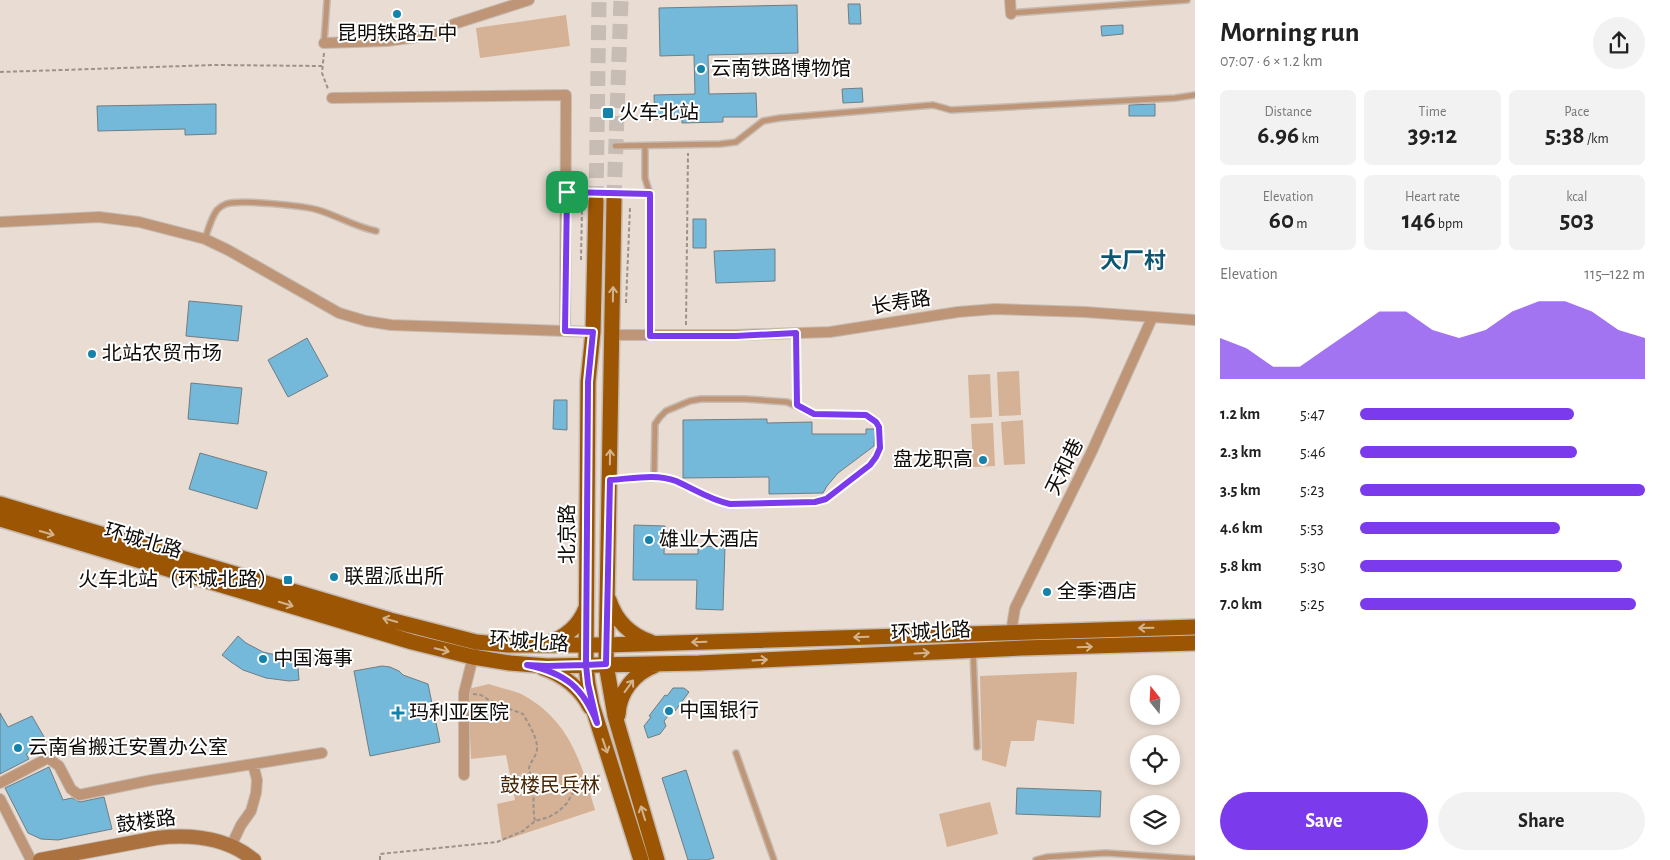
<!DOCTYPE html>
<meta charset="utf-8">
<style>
body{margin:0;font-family:"Alegreya Sans","Noto Sans SC",sans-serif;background:#f2f2f2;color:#222;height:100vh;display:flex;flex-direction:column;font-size:19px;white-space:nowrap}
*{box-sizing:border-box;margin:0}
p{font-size:16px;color:#767676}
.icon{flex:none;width:28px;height:28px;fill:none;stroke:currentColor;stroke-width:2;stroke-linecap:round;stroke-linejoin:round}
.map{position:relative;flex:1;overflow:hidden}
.panel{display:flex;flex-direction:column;background:#fff;width:475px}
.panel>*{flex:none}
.needle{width:32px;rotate:342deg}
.tools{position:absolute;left:1130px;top:675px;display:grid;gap:10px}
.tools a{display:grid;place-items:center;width:50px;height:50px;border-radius:50%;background:#fff;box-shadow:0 2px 8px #0003;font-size:25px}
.pin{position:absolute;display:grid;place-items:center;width:42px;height:42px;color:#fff;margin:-21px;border-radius:10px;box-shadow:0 2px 8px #0006}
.round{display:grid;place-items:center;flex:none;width:52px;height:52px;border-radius:26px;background:#f2f2f2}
.head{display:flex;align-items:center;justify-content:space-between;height:85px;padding:0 25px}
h1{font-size:28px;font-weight:700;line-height:38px}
.metrics{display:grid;grid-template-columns:repeat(3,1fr);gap:8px;height:85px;padding:5px 25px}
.metrics div{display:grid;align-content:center;border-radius:8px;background:#f2f2f2;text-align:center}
.metrics b{font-size:25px;font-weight:700}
.metrics small{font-size:14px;font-weight:400}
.metrics p{font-size:14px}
.chart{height:140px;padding:10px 25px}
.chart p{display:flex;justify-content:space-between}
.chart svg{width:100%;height:90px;margin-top:5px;fill:#7c3aed;opacity:.7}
.primary-button{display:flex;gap:10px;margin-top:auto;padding:10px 25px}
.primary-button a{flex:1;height:58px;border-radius:30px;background:#7c3aed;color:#fff;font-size:20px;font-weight:700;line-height:58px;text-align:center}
.primary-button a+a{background:#f2f2f2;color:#222}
ul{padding:0 25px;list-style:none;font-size:16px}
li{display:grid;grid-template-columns:80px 60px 1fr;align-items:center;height:38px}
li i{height:12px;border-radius:6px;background:#7c3aed}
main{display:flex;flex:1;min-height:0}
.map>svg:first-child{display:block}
.green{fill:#d5b296}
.building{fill:#74b9d9;stroke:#6f7d84}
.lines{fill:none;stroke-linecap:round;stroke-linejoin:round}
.primary-tunnel{stroke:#c8bdb4;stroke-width:15;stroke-dasharray:15 8;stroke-linecap:butt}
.lane-casing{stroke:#c6bbb2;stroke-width:8}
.street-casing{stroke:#c6bbb2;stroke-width:12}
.secondary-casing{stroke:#c6bbb2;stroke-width:16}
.primary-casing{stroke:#c6bbb2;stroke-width:18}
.path{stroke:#9c928b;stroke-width:2;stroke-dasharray:4 2.5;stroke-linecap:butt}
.lane{stroke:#be9677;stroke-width:5}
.street{stroke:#be9677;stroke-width:10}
.secondary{stroke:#ab7240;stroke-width:14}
.primary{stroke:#9c5603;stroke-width:15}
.oneway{stroke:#d2b38e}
.route-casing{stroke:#fff;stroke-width:10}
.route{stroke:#7c3aed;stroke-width:6}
.poi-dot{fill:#1582aa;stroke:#fff;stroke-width:2}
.labels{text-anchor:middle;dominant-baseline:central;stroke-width:4;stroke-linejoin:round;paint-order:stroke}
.poi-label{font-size:20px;fill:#0f0b08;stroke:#fff;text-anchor:start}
.street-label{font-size:20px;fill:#0f0b08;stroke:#fff}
.park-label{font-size:20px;fill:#4a2705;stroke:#fff}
.quarter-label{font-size:22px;font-weight:bold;fill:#0d5772;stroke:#fff}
</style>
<main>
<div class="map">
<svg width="1195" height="860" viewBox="0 0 1195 860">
<rect width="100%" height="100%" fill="#e9dcd2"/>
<!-- green -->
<path class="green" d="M566,15L570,46L480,58L476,28Z
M1019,371L1021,415L999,416L997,372Z
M990,374L992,417L970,418L968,375Z
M1023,420L1025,464L1004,465L1001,422Z
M993,423L995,466L973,467L971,424Z
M1077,672L1074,724L1037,720L1034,741H1011L1006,767L982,760L980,676Z
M489,684C500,688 513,690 523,695C570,721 581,762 595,810L502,841L497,804L515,800L506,755L471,759L468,689Z
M990,802L998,834L947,847L939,814Z"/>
<!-- building -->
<path class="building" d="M848,4H860L861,24H849Z
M797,5L798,53L708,55L709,94L756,93L757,117H723V122L682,123V118L655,119L654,95L695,94L694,55L660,56L659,8Z
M1123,25V34L1102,36L1101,26Z
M862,88L863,102L843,103L842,89Z
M216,104V134L185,135V129L98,131L97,106Z
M1155,104V116H1129V105Z
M693,219H706V248H693Z
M775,249V281L716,283L714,251Z
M189,301L242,306L238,341L186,336Z
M307,338L328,376L288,397L268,360Z
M191,383L242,388L238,424L188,419Z
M554,400H567V430L553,429Z
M767,419V423L812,422V434H866V429H875L874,446L838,473L827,486L823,493L769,494V477L683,478V420Z
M200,453L267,472L257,509L189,489Z
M634,525L665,526L664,554H698V546L725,547L723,610L696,609L697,580H633Z
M238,636L246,643L263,652L280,656L297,655L299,680L289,681L266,678L243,670L231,662L222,655Z
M382,666L390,667L399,671L403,675L428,684L440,742L370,756L354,671Z
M673,688H684L689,692L675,711L673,710L664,721L666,726L660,734L648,738L644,726L651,717L649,716L665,695L667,696Z
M0,713L8,727L32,716L47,742L26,754L29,759L0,774Z
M49,767L63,800L72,798L80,802L104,797L112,829L58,840L41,839L28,833L5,788Z
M686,770L714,858L707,860H688L662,778Z
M1017,788L1101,791L1100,817L1016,814Z"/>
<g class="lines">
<!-- primary-tunnel -->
<path class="primary-tunnel" d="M614,200L621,0
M596,201L599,0"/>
<!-- lane casing -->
<g class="lane-casing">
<path id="lane" d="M1011,13L1187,0
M324,43L327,0
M615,146L720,144L736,142L763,121L780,118L933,105L951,110L1175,98L1195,95
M645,146V178L650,194V335
M567,192L650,194
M205,239C208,230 211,218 217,210C219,208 223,205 226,204C238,199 305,206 318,210C338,216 356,227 376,231
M796,333L797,405
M610,480L654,478C681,476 704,499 730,504L815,501L826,499L869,465L877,457L880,448L879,427L876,422L866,415L814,414L787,402L745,399H701L690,401L666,411L660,417L655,424L654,478
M973,651L977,747
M736,753L774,860
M1036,860L1047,857L1106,853L1195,859"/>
</g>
<!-- street casing -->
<g class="street-casing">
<path id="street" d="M1010,0L1011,14
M324,43L387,41L417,37L440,32L454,24L529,0
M332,98L566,95L565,331
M0,222L99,217L139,222L205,239L228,250L339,313L366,321L391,325L593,332
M612,335H736L830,332L958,312L995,309L1085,312L1195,320
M1011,632L1015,608L1092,451L1152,318
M253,764L322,753
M464,775V693L473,657
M0,783L48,758L59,766L71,789L79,795L152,780L253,764L257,780L256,793L251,811L241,825L231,846
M0,799L31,860"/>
</g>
<!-- secondary casing -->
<g class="secondary-casing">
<path id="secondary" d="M40,860L157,838C191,834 226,837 254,860"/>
</g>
<!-- primary casing -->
<g class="primary-casing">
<path id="primary" d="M614,200L606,664L615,716L657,860
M596,201L593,332L588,382L586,665L588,684L592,705L641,860
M0,504L390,620L476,642L508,645H606L1195,627
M0,519L412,642L473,657L510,663L547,666L699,663L1022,648L1195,643
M609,600C616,621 630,635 651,642
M548,643C566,637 579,626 586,608
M543,668C563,675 580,688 590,707
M618,715C619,692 634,673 656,665"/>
</g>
<!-- path -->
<path class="path" d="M324,53L322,73L328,89
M0,72L215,65L322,66
M581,260L582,208
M626,303L630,208
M686,325L688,153
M473,694L481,695L492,702L523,714C528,723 536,735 537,746C538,755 531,760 529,768C529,772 532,778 532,783C535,796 532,808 535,821
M380,860V854L497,842L523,831L535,821L549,817L559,811L567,803L579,782L601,775"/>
<!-- lane -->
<use href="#lane" class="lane"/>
<!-- street -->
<use href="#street" class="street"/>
<!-- secondary -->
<use href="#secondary" class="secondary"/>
<!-- primary -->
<use href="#primary" class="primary"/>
</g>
<!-- one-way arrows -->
<defs><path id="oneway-shaft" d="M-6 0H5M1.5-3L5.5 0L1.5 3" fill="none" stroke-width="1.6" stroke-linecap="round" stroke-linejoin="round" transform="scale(1.25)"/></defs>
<g class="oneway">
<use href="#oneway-shaft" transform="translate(613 294) rotate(-89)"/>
<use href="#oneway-shaft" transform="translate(610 457) rotate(-89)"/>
<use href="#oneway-shaft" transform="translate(47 533) rotate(16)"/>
<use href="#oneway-shaft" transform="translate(286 604) rotate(17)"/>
<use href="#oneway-shaft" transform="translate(390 620) rotate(-165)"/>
<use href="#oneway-shaft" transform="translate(1146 628) rotate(179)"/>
<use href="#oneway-shaft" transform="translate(861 637) rotate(178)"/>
<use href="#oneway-shaft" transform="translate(699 642) rotate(178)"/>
<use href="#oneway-shaft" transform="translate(1085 647) rotate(-2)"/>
<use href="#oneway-shaft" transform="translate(442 650) rotate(14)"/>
<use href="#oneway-shaft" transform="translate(922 653) rotate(-3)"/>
<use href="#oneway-shaft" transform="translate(760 660) rotate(-3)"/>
<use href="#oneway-shaft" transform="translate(629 686) rotate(-54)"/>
<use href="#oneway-shaft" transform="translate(605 746) rotate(71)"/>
<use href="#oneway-shaft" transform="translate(643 813) rotate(-107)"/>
</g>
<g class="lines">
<!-- route casing -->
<g class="route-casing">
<path id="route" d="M567,192L565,331L593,332L588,382L586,665L547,666L527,665C565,673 583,687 597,723L588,684L586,665L606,664L610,480C630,479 656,473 676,481C694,489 710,500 730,504L815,502L826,499L870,465L876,457L880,448L879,427L876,422L866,415L814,414L797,405L796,333L736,336H650V194L567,192"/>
</g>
<!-- route -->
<use href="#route" class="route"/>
</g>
<!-- markers -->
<g class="poi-dot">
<circle cx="397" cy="14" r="5"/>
<circle cx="701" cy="69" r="5"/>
<rect x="602" y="107" width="12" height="12" rx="2.5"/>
<circle cx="92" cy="354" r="5"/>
<circle cx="983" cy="460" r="5"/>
<circle cx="649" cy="540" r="5"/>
<circle cx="334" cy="577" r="5"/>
<rect x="283" y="575" width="10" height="10" rx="2.5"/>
<circle cx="1047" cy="592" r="5"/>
<circle cx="263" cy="659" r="5"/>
<circle cx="669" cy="711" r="5"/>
<path d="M395.5 705.5h5v5h5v5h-5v5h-5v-5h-5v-5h5z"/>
<circle cx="18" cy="748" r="5"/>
</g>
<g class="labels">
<!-- poi labels -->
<g class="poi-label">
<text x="397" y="34" text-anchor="middle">昆明铁路五中</text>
<text x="711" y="69">云南铁路博物馆</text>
<text x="619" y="113">火车北站</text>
<text x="102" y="354">北站农贸市场</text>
<text x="973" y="460" text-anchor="end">盘龙职高</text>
<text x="659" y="540">雄业大酒店</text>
<text x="344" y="577">联盟派出所</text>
<text x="278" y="580" text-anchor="end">火车北站（环城北路）</text>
<text x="1057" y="592">全季酒店</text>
<text x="273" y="659">中国海事</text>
<text x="679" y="711">中国银行</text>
<text x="409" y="713">玛利亚医院</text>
<text x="28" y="748">云南省搬迁安置办公室</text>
</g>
<!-- street labels -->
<g class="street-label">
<text transform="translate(901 303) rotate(-9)">长寿路</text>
<text transform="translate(1065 467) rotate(-64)">天和巷</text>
<text transform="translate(568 534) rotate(-90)">北京路</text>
<text transform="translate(143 541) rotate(16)">环城北路</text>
<text transform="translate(931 632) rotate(-3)">环城北路</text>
<text transform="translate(529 642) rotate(4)">环城北路</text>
<text transform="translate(146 822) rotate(-8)">鼓楼路</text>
</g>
<!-- park labels -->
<g class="park-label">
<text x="550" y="786">鼓楼民兵林</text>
</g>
<!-- quarter labels -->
<g class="quarter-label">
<text x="1133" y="261">大厂村</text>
</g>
</g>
</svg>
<div class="tools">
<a><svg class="needle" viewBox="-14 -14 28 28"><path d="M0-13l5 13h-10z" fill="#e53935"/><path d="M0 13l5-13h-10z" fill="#767676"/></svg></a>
<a><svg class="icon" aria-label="locate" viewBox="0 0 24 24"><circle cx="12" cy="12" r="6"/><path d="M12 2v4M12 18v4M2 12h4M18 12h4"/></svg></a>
<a><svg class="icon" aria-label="layers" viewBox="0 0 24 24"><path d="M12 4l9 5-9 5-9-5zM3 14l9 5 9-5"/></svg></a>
</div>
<div class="pin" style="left:567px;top:192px;background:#1e9e55"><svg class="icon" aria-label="arrive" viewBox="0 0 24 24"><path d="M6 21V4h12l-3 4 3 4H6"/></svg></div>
</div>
<section class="panel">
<div class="head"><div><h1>Morning run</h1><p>07:07 · 6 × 1.2 km</p></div><a class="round"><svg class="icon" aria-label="share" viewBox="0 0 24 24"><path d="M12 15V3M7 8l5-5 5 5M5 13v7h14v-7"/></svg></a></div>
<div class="metrics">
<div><p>Distance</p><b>6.96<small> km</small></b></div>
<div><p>Time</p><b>39:12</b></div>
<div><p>Pace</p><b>5:38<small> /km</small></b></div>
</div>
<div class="metrics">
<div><p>Elevation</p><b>60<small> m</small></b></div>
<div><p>Heart rate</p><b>146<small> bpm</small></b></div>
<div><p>kcal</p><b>503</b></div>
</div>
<div class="chart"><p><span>Elevation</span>115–122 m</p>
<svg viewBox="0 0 160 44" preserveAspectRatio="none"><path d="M0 44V24L10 29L20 38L30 38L40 29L50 20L60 11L70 11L80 20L90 24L100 20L110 11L120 6L130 6L140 11L150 20L160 24V44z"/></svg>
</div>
<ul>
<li><b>1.2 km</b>5:47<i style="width:75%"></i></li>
<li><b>2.3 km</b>5:46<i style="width:76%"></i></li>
<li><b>3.5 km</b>5:23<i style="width:100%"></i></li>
<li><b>4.6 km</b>5:53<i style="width:70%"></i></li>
<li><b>5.8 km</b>5:30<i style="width:92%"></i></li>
<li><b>7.0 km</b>5:25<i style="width:97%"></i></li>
</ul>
<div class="primary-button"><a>Save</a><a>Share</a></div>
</section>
</main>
